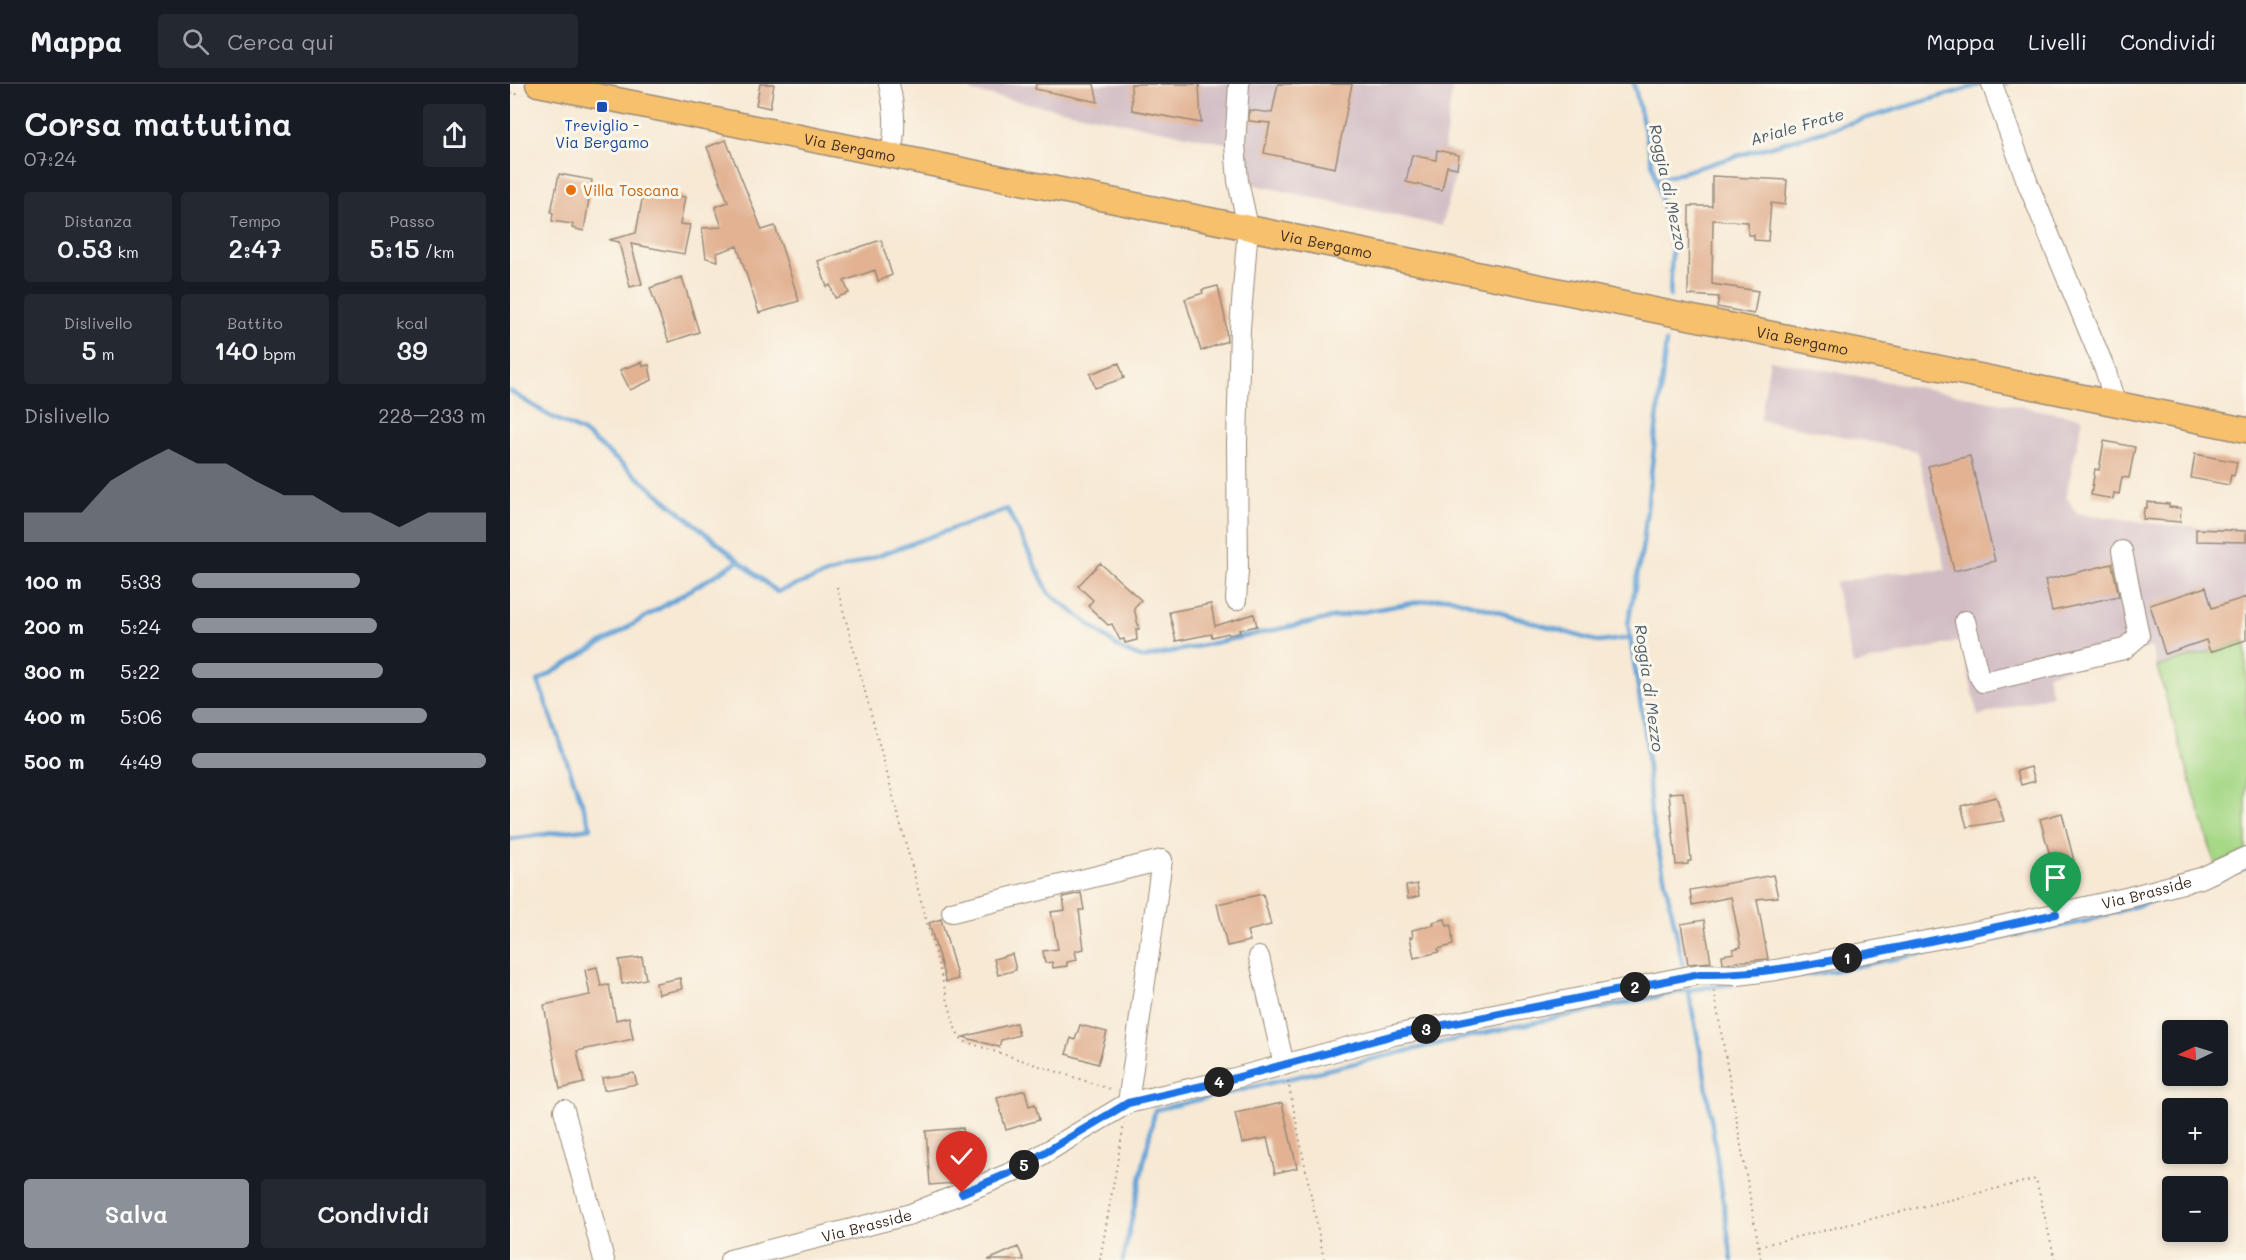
<!DOCTYPE html>
<html lang="it">
<meta charset="utf-8">
<style>
body{margin:0;font-family:Mali,sans-serif;background:#242831;color:#f1f3f6;height:100vh;display:flex;flex-direction:column;font-size:22px;white-space:nowrap}
*{box-sizing:border-box;margin:0}
p{font-size:20px;color:#9ea1a6}
.icon{flex:none;width:33px;height:33px;fill:none;stroke:currentColor;stroke-width:2;stroke-linecap:round;stroke-linejoin:round}
.map{position:relative;flex:1;overflow:hidden}
.side{display:flex;flex-direction:column;background:#171b24;width:510px}
.side>*{flex:none}
.needle{width:39px;rotate:266deg}
.controls{position:absolute;left:1652px;top:936px;display:grid;gap:12px}
.controls a{display:grid;place-items:center;width:66px;height:66px;border-radius:6px;background:#171b24;box-shadow:0 3px 9px #0003;font-size:30px}
.pin{position:absolute;display:grid;place-items:center;width:51px;height:51px;color:#fff;margin:-62px -26px;border-radius:50% 50% 50% 0;rotate:-45deg;box-shadow:0 0 6px #0007}
.pin .icon{rotate:45deg}
.km{position:absolute;width:30px;height:30px;margin:-15px;border-radius:50%;background:#222;color:#fff;font-size:16px;line-height:30px;text-align:center}
.round{display:grid;place-items:center;flex:none;width:63px;height:63px;border-radius:6px;background:#242831}
.headline{display:flex;align-items:center;justify-content:space-between;height:102px;padding:0 24px}
h1{font-size:33px;font-weight:600;line-height:45px}
.figures{display:grid;grid-template-columns:repeat(3,1fr);gap:9px;height:102px;padding:6px 24px}
.figures div{display:grid;align-content:center;border-radius:6px;background:#242831;text-align:center}
.figures b{font-size:26px;font-weight:600}
.figures small{font-size:16px;font-weight:400}
.figures p{font-size:16px}
.chart{height:168px;padding:12px 24px}
.chart p{display:flex;justify-content:space-between}
.chart svg{width:100%;height:108px;margin-top:6px;fill:#8c9099;opacity:.7}
.action{display:flex;gap:12px;margin-top:auto;padding:12px 24px}
.action a{flex:1;height:69px;border-radius:6px;background:#8c9099;color:#fff;font-size:24px;font-weight:600;line-height:69px;text-align:center}
.action a+a{background:#242831;color:#f1f3f6}
ul{padding:0 24px;list-style:none;font-size:20px}
li{display:grid;grid-template-columns:96px 72px 1fr;align-items:center;height:45px}
li i{height:15px;border-radius:8px;background:#8c9099}
header{display:flex;align-items:center;gap:36px;box-sizing:border-box;height:84px;padding:0 30px;background:#171b24;border-bottom:2px solid #363941}
header strong{font-size:28px}
nav{display:flex;gap:33px;margin-inline-start:auto;font-size:21px}
.search{width:420px;height:54px;background:#242831;display:flex;align-items:center;gap:15px;box-sizing:border-box;padding:0 21px;border-radius:6px;color:#9ea1a6;font-size:22px}
main{display:flex;flex:1;min-height:0}
.map>svg:first-child{display:block}
.industrial{fill:#d2bdc5}
.green{fill:#a6d886;stroke:#708152;stroke-width:1.5}
.lines{fill:none;stroke-linecap:round;stroke-linejoin:round}
.stream{stroke:#63a3d6;stroke-width:4.5}
.building{fill:#e2b293}
.minor-casing{stroke:#998a79;stroke-width:22}
.major-casing{stroke:#998a79;stroke-width:27}
.path{stroke:#998a79;stroke-width:2;stroke-dasharray:1.5 4.5;stroke-linecap:butt}
.minor{stroke:#fff;stroke-width:20}
.major{stroke:#f7c06c;stroke-width:24}
.route-casing{stroke:#fff;stroke-width:12}
.route{stroke:#1a73e8;stroke-width:8}
.transit-dot{fill:#1a4fb4;stroke:#fbf7ec;stroke-width:2}
.food-dot{fill:#e8710a;stroke:#fbf7ec;stroke-width:2}
.labels{text-anchor:middle;dominant-baseline:central;stroke-width:6;stroke-linejoin:round;paint-order:stroke}
.transit-label{font-size:15px;fill:#164399;stroke:#fbf7ec}
.street-label{font-size:15px;fill:#3b2a1e;stroke:#fbf7ec}
.food-label{font-size:15px;fill:#c56008;stroke:#fbf7ec;text-anchor:start}
.water-label{font-size:16px;font-style:italic;fill:#4b5a68;stroke:#fbf7ec}
</style>
<header>
<strong>Mappa</strong>
<div class="search"><svg class="icon" aria-label="search" viewBox="0 0 24 24"><circle cx="10" cy="10" r="6"/><path d="M15 15l6 6"/></svg>Cerca qui</div>
<nav><a>Mappa</a><a>Livelli</a><a>Condividi</a></nav>
</header>
<main>
<section class="side">
<div class="headline"><div><h1>Corsa mattutina</h1><p>07:24</p></div><a class="round"><svg class="icon" aria-label="share" viewBox="0 0 24 24"><path d="M12 15V3M7 8l5-5 5 5M5 13v7h14v-7"/></svg></a></div>
<div class="figures">
<div><p>Distanza</p><b>0.53<small> km</small></b></div>
<div><p>Tempo</p><b>2:47</b></div>
<div><p>Passo</p><b>5:15<small> /km</small></b></div>
</div>
<div class="figures">
<div><p>Dislivello</p><b>5<small> m</small></b></div>
<div><p>Battito</p><b>140<small> bpm</small></b></div>
<div><p>kcal</p><b>39</b></div>
</div>
<div class="chart"><p><span>Dislivello</span>228–233 m</p>
<svg viewBox="0 0 160 44" preserveAspectRatio="none"><path d="M0 44V32L10 32L20 32L30 19L40 12L50 6L60 12L70 12L80 19L90 25L100 25L110 32L120 32L130 38L140 32L150 32L160 32V44z"/></svg>
</div>
<ul>
<li><b>100 m</b>5:33<i style="width:57%"></i></li>
<li><b>200 m</b>5:24<i style="width:63%"></i></li>
<li><b>300 m</b>5:22<i style="width:65%"></i></li>
<li><b>400 m</b>5:06<i style="width:80%"></i></li>
<li><b>500 m</b>4:49<i style="width:100%"></i></li>
</ul>
<div class="action"><a>Salva</a><a>Condividi</a></div>
</section>
<div class="map">
<svg width="1736" height="1176" viewBox="0 0 1736 1176">
<rect width="100%" height="100%" fill="#fbf7ec"/>
<filter id="ink" filterUnits="userSpaceOnUse"><feTurbulence type="fractalNoise" baseFrequency=".0167" numOctaves="2"/><feDisplacementMap in="SourceGraphic" scale="12" xChannelSelector="R" yChannelSelector="G"/><feConvolveMatrix kernelMatrix="1 2 1 2 8 2 1 2 1" color-interpolation-filters="sRGB"/></filter>
<filter id="wash" filterUnits="userSpaceOnUse"><feTurbulence type="fractalNoise" baseFrequency=".008" numOctaves="4" result="noise"/><feDisplacementMap in="SourceGraphic" scale="24" xChannelSelector="R" yChannelSelector="G"/><feGaussianBlur stdDeviation="1.35" result="paint"/><feColorMatrix in="noise" values="0 0 0 0 0 0 0 0 0 0 0 0 0 0 0 0 0 1.4 0 .05"/><feComposite in="paint" operator="in"/></filter>
<g filter="url(#wash)">
<rect width="100%" height="100%" fill="#f7e9d4"/>
<!-- industrial -->
<path class="industrial" d="M460,0H943L934,65L951,70L932,142L728,97L725,61L462,8Z
M1260,276L1573,334L1556,412L1566,429L1656,441L1736,445V557L1647,583L1641,563L1537,590L1542,611L1468,632L1451,557L1343,581L1325,499L1375,489L1436,486L1407,367L1250,336Z"/>
<!-- green -->
<path class="green" d="M1736,557V767L1705,780L1647,583Z"/>
<g class="lines">
<!-- stream -->
<path class="stream" d="M1124,0L1162,164L1160,212
M1495,0H1496
M1146,96L1469,1
M1156,258L1133,460L1118,540L1136,654L1141,731L1173,880
M0,307L40,332L73,348L267,508L497,425L539,509L612,566L633,574L840,530L937,513L1089,558L1120,554
M0,755L81,744L28,597L229,477
M1697,801L1736,784
M1285,892L1312,889L1573,838L1649,815
M1178,905L1193,980L1222,1176
M613,1176L645,1026L965,951L1178,906L1223,900"/>
</g>
<g id="blocks">
<!-- building -->
<path class="building" d="M250,0H264L260,24L246,21Z
M526,0H584L588,18L525,5Z
M621,0H689L691,39L622,26Z
M768,0H842L825,84L754,69L760,39L739,37V26L762,29Z
M216,56L252,146L265,142L289,217L249,229L227,162L207,169L208,177L196,174L192,144L212,143L205,123L218,118L197,63Z
M927,66L949,71L947,84L937,82L932,106L896,98L902,71L926,76Z
M49,90L82,96L74,147L62,144L63,140L42,137L43,129L41,128Z
M1202,92L1277,96L1275,121L1261,119L1258,157L1244,156V151H1238V138L1203,136L1202,200L1248,207L1244,230L1207,223L1209,213L1178,211L1179,122H1202Z
M134,105L175,113L170,140L180,141L174,170L121,160L132,200L120,203L109,158L99,156L126,149Z
M371,156L382,191L368,197L365,186L334,197L339,209L325,214L320,201L317,203L308,177Z
M172,193L189,248L159,258L140,204Z
M708,202L715,234L717,257L691,267L675,215L693,209L692,206Z
M132,278L133,282L139,281L142,296L120,306L110,286Z
M609,279L614,294L585,304L580,290Z
M1594,357L1625,363L1619,394L1612,393L1609,410L1604,409L1603,415L1581,411L1585,385L1589,386Z
M1685,370L1727,378L1724,392L1721,391L1719,401L1681,394Z
M1460,372L1485,477L1444,487L1418,382Z
M1637,418L1659,420V423L1671,424L1670,438L1633,435L1634,424H1637Z
M1686,445L1736,447V458L1686,457Z
M590,479L631,516L624,524L629,545H626L627,556L615,559L614,555L610,556L602,540L598,541L578,522L583,516L568,502Z
M1602,480L1609,512L1542,527L1535,496Z
M1696,503L1702,524L1736,513V556L1700,568L1696,556L1655,570L1640,521Z
M701,520L705,542L744,530L747,542L729,546L730,549L719,551L718,549L702,553L701,550L666,557L659,528Z
M1521,683L1525,697L1511,701L1507,687Z
M1173,708L1174,716H1175L1181,777H1178V780L1166,781L1159,709Z
M1486,713L1494,737L1457,743L1451,722Z
M1552,729L1564,777L1549,781L1552,780L1556,794L1542,798L1538,784L1543,783L1530,735Z
M1263,791L1268,813L1247,815L1258,875L1213,879L1212,871L1224,869L1223,865L1231,863L1221,813L1182,821L1180,806Z
M907,800L909,812L898,815L896,802Z
M571,809L574,826H569L574,865L565,867L567,876L557,878V882L543,884L542,878L535,879L533,867L548,865L541,828L555,826L553,813Z
M753,810L761,841L737,847L740,857L717,862L707,820Z
M431,835L448,895L436,898L419,839Z
M935,835L937,842L941,841L943,861L928,865L929,868L904,874L900,853H903L902,846L924,841L923,838Z
M1194,836L1201,878L1178,880L1171,840Z
M502,870L506,886L488,891L484,875Z
M132,873L136,895L112,900L109,876Z
M87,883L91,902L99,901L106,936L119,933L123,955L67,967L74,999L50,1005L34,921L80,911L75,886Z
M170,894L172,905L148,910L146,899Z
M506,939L509,951L491,956L489,963L453,953Z
M570,941L597,948L588,980L556,970L561,954L565,956Z
M124,989L127,1000L94,1006L92,994Z
M515,1006L519,1022L525,1020L529,1036L496,1046L487,1014Z
M772,1019L787,1084L765,1089L757,1054L732,1059L725,1029Z
M453,1044L457,1094L444,1099L420,1101L416,1047Z
M508,1163L514,1176H478Z"/>
</g>
</g>
<g filter="url(#ink)">
<use href="#blocks" fill-opacity="0" stroke="#998a79" stroke-width="1.5"/>
<g class="lines">
<!-- minor casing -->
<g class="minor-casing">
<g id="minor">
<path d="M379,0C385,27 386,44 381,71"/>
<path d="M1482,0L1518,100L1596,288L1605,319"/>
<path d="M726,516L728,486L727,359L730,244L738,143L728,97L725,61L729,0"/>
<path d="M1455,537L1468,590L1473,598L1614,565L1629,552L1612,467"/>
<path d="M442,828L652,776L618,1019"/>
<path d="M749,873L774,981"/>
<path d="M54,1026L94,1176"/>
<path id="s1" d="M220,1176L401,1130L503,1088L618,1019L710,998L884,951L1190,890L1228,891L1266,886L1473,846L1620,813L1691,794L1736,773"/>
</g>
</g>
<!-- major casing -->
<g class="major-casing">
<g id="major">
<path id="s2" d="M28,0L1736,346"/>
</g>
</g>
<!-- path -->
<path class="path" d="M0,9L12,11
M327,503L446,947L453,957L603,1006
M1204,907L1251,1176
M778,997L814,1176
M1249,1162L1526,1095L1545,1176
M590,1176L614,1040"/>
<!-- minor -->
<use href="#minor" class="minor"/>
<!-- major -->
<use href="#major" class="major"/>
</g>
</g>
<g class="lines" filter="url(#ink)">
<!-- route casing -->
<g class="route-casing">
<path id="route" d="M452,1109L502,1088L618,1019L710,998L884,951L1190,890C1252,891 1311,879 1371,867C1430,855 1488,843 1546,830"/>
</g>
<!-- route -->
<use href="#route" class="route"/>
</g>
<!-- markers -->
<rect class="transit-dot" x="86" y="17" width="12" height="12" rx="3"/>
<circle class="food-dot" cx="61" cy="106" r="6"/>
<g class="labels">
<!-- transit labels -->
<g class="transit-label">
<text x="92" y="41">Treviglio -<tspan x="92" dy="17">Via Bergamo</tspan></text>
</g>
<!-- street labels -->
<g class="street-label">
<text stroke="none"><textPath href="#s2" startOffset="318">Via Bergamo</textPath></text>
<text stroke="none"><textPath href="#s2" startOffset="804">Via Bergamo</textPath></text>
<text stroke="none"><textPath href="#s2" startOffset="1290">Via Bergamo</textPath></text>
<text stroke="none"><textPath href="#s1" startOffset="1473">Via Brasside</textPath></text>
<text stroke="none"><textPath href="#s1" startOffset="141">Via Brasside</textPath></text>
</g>
<!-- food labels -->
<g class="food-label">
<text x="73" y="106">Villa Toscana</text>
</g>
<!-- water labels -->
<g class="water-label">
<text transform="translate(1287 42) rotate(-16)">Ariale Frate</text>
<text transform="translate(1159 103) rotate(78)">Roggia di Mezzo</text>
<text transform="translate(1140 604) rotate(82)">Roggia di Mezzo</text>
</g>
</g>
</svg>
<div class="controls">
<a><svg class="needle" viewBox="-14 -14 28 28"><path d="M0-13l5 13h-10z" fill="#e53935"/><path d="M0 13l5-13h-10z" fill="#9ea1a6"/></svg></a>
<a>+</a>
<a>−</a>
</div>
<div class="pin" style="left:1546px;top:830px;background:#1e9e55"><svg class="icon" aria-label="arrive" viewBox="0 0 24 24"><path d="M6 21V4h12l-3 4 3 4H6"/></svg></div>
<div class="pin" style="left:452px;top:1109px;background:#d93025"><svg class="icon" aria-label="check" viewBox="0 0 24 24"><path d="M5 12l5 5 9-10"/></svg></div>
<b class="km" style="left:1337px;top:874px">1</b>
<b class="km" style="left:1125px;top:903px">2</b>
<b class="km" style="left:916px;top:945px">3</b>
<b class="km" style="left:709px;top:998px">4</b>
<b class="km" style="left:514px;top:1081px">5</b>
</div>
</main>
